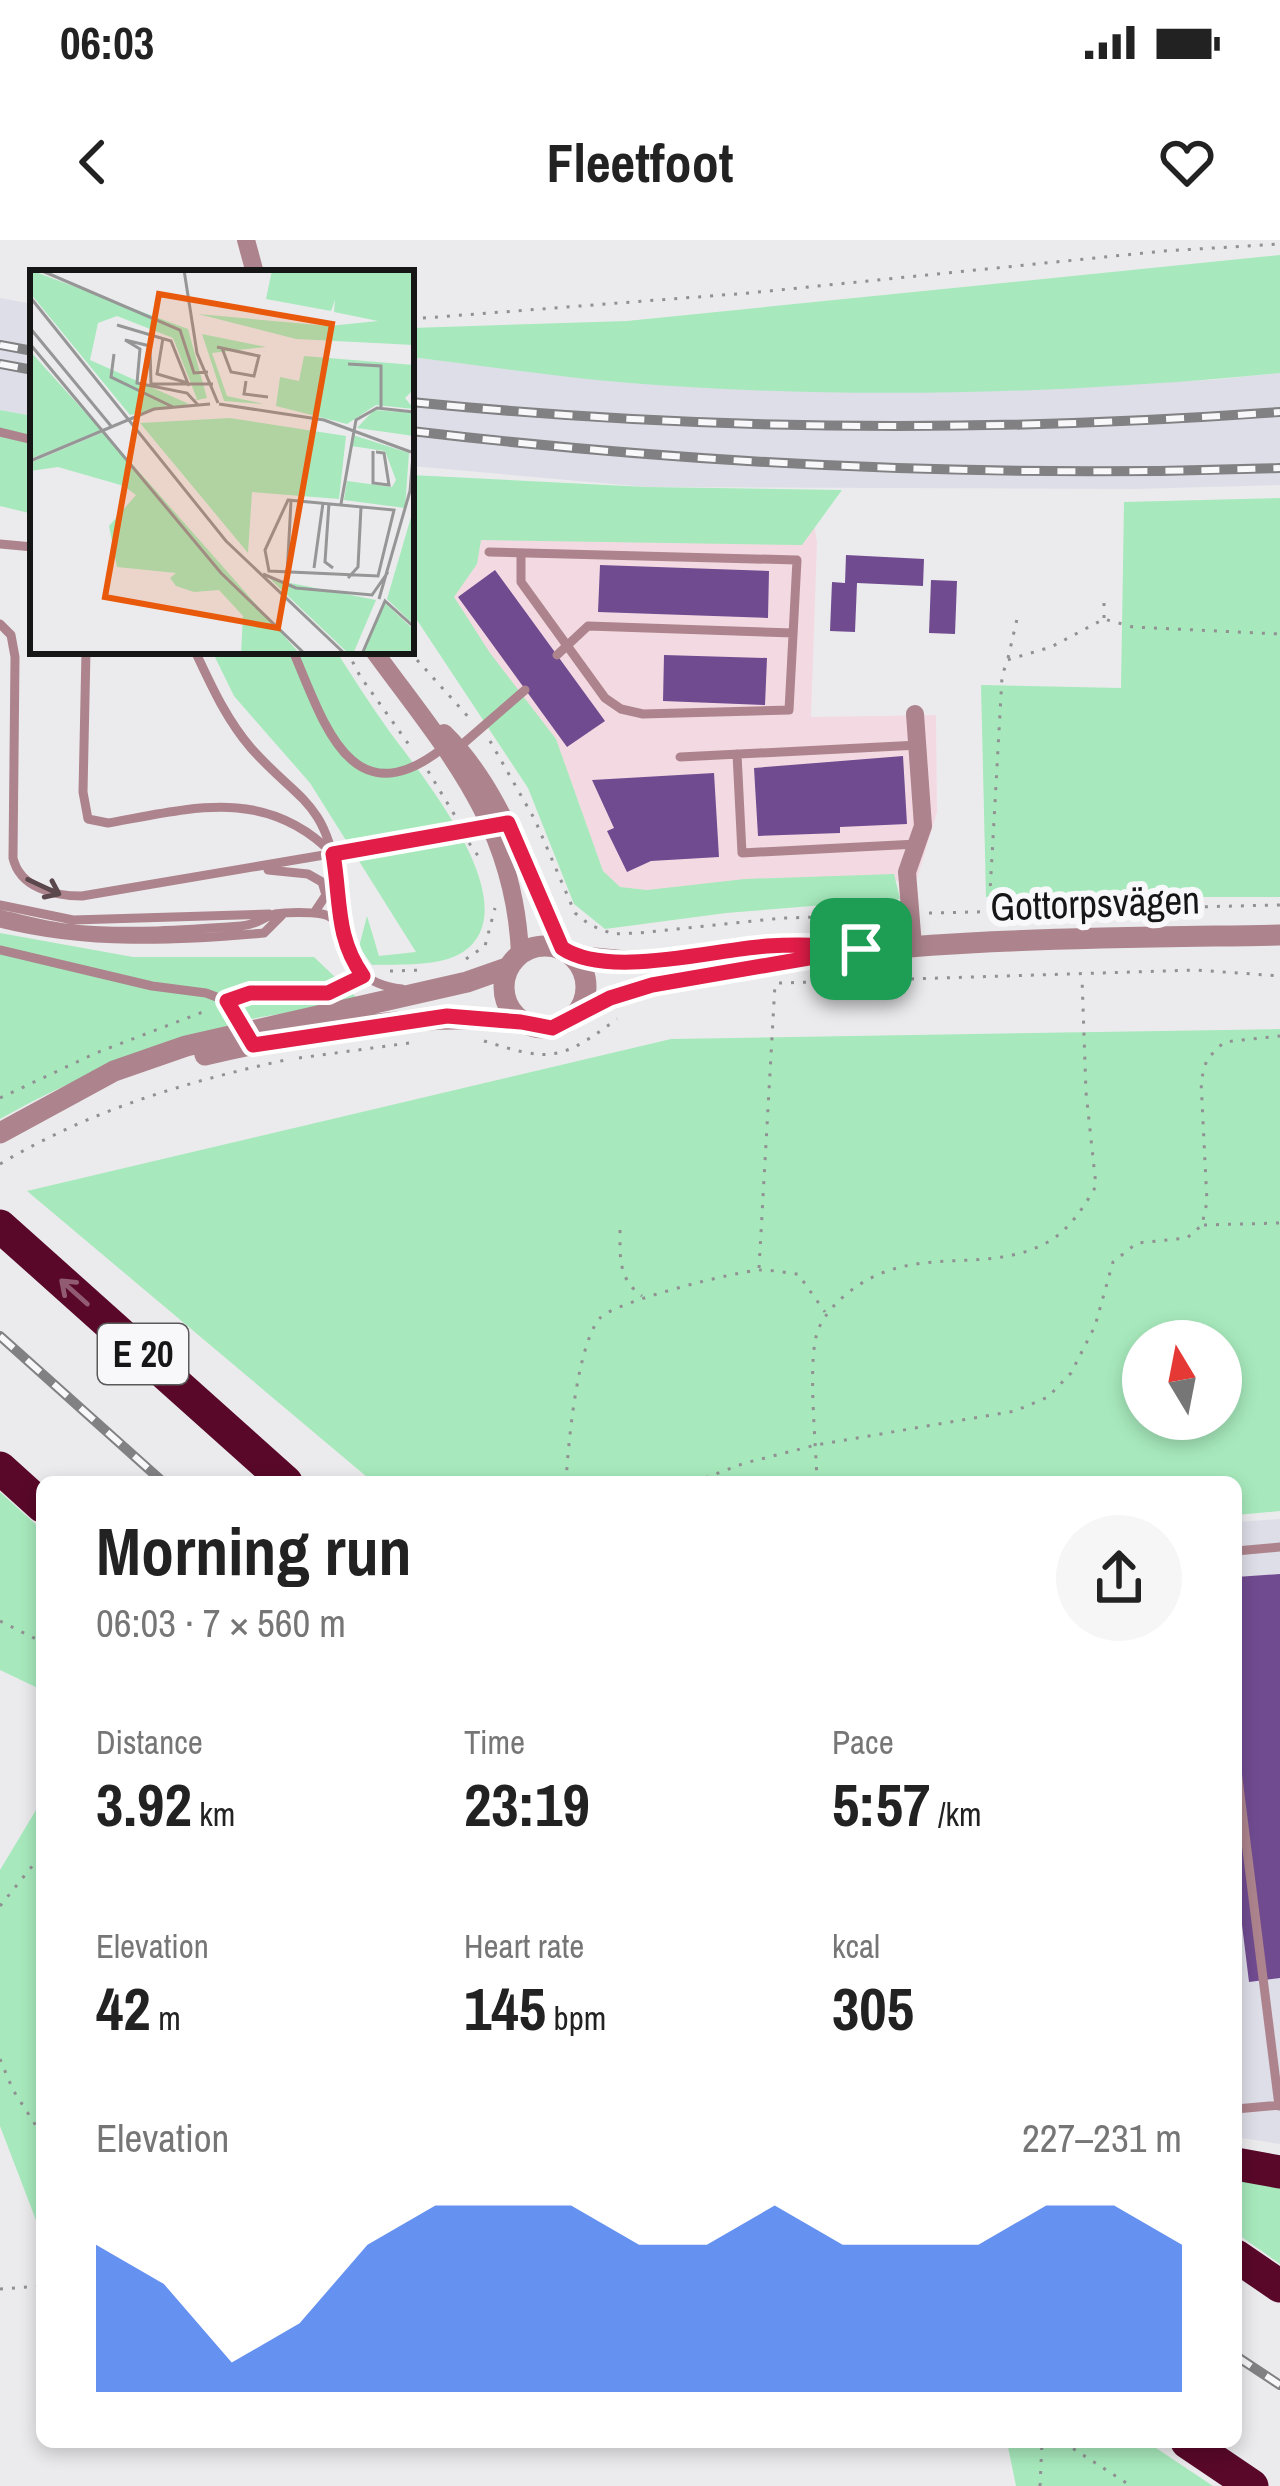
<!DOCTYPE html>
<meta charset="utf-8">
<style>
body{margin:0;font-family:"Archivo Narrow",sans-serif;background:#f6f6f6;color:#222;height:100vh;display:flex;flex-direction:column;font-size:45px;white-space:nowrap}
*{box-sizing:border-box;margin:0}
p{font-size:39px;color:#767676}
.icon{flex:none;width:66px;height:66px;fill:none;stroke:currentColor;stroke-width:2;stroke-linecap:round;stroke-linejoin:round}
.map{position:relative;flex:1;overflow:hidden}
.panel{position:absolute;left:36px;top:1236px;width:1206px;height:972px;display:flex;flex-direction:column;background:#fff;border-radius:18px;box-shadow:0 6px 18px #0003}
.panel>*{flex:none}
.needle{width:78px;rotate:350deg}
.controls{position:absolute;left:1122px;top:1080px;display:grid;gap:24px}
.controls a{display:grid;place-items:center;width:120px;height:120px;border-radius:50%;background:#fff;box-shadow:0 6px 18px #0003;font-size:60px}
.pin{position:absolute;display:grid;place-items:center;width:102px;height:102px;color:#fff;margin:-51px;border-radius:24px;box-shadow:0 6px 18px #0006}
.round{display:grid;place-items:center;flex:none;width:126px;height:126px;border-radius:63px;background:#f6f6f6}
.headline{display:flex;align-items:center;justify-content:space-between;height:204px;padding:0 60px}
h1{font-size:66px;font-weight:700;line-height:90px}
.figures{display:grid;grid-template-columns:repeat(3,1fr);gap:18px;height:204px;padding:12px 60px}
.figures div{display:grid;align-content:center}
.figures b{font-size:60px;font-weight:700}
.figures small{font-size:33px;font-weight:400}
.figures p{font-size:33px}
.chart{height:336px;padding:24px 60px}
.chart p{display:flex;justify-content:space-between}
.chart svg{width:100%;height:216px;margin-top:12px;fill:#2563eb;opacity:.7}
.status{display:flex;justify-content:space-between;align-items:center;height:84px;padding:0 60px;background:#fff;direction:ltr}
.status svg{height:33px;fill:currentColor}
header{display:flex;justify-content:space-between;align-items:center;height:156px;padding:0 60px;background:#fff;font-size:54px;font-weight:700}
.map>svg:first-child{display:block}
.commercial{fill:#f3dae2}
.built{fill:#dedee8}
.green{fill:#a7e9bc;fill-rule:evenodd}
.building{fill:#704b90}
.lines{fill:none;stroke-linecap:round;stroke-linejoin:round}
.path{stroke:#919193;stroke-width:3;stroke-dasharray:3 9;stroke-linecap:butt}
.service{stroke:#ad848d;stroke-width:9}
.minor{stroke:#ad848d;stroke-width:18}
.tertiary{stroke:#ad848d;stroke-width:21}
.motorway{stroke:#590829;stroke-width:33}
.rail-casing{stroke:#818183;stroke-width:10}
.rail{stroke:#f8f8fb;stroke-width:6;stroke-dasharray:18;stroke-linecap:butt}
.oneway{stroke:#5a484c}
.oneway2{stroke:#915c72}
.route-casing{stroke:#fff;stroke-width:24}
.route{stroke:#e11d48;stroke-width:15}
.labels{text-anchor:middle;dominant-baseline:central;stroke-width:12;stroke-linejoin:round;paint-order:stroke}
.shield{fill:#f8f8fb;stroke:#5a5a5b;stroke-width:3}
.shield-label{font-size:36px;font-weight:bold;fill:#161617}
.street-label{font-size:39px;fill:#161617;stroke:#f8f8fb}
.inset-road{fill:none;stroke:#969697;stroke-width:3}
.view{fill:#e8590c;fill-opacity:0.15;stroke:#e8590c;stroke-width:6}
.inset-edge{fill:none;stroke:#161617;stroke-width:6}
</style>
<div class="status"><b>06:03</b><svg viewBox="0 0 49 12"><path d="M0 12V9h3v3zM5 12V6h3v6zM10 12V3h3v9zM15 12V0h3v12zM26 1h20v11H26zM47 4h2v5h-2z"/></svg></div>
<header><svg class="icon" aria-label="back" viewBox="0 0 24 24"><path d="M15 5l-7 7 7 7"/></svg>Fleetfoot<svg class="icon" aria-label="heart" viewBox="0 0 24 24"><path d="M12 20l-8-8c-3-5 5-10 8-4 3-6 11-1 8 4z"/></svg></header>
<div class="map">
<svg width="1280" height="2246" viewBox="0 0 1280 2246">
<rect width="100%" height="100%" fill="#ebebed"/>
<!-- commercial -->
<path class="commercial" d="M423,261L813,277L817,302L811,477L936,475L937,572L917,639L657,662L616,656L468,416Z"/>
<!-- built -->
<path class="built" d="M0,58L33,64V176L0,170Z
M411,117L630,143L873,151L1212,140L1280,133V245L1135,249L646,247L411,226Z
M1280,1279V1904L1236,1897V1282Z"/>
<!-- green -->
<path class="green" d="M1280,15V133C1066,154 844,160 630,143C557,137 484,126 411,117V88L627,81Z
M0,170L33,176V274L0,266Z
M411,235L646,247L842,250L802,305L481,300L477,324L454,357L490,413L556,499L603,631L620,647L647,650L745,639L894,634L900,659L726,673L605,689L574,664L528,548L411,371Z
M1280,258V657H986L981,445L1121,448L1124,262Z
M212,411H336C353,437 369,463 387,488C417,530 532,665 463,712C441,727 398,724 372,725L359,707L367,676L379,716L416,712L310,543L234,456Z
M0,693L133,717H314L356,757C325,773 282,771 248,780C161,804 78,835 0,879Z
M1280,789V1271L1236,1275V1242H373L27,951L671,799ZM1143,1101H1221V1179H1143Z
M0,1252L42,1290V1450L0,1430Z
M42,1560V1996L0,1886V1630Z
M1236,1935L1280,1939V2024L1236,1993Z
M1007,2202H1147L1213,2246H1016Z"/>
<!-- building -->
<path class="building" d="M846,315L924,319L923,346L857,343L855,392L830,391L832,342L845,343Z
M600,325L769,331L768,378L598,372Z
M495,330L605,481L567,507L458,357Z
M931,340L957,341L955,394L929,393Z
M664,415L767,418L765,465L663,461Z
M903,516L907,584L840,587V593L758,596L754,528Z
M714,533L719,617L651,621L627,632L607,591L614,588L592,540Z
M1280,1334V1738L1249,1742L1236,1636V1337Z"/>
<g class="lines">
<!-- path -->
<path class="path" d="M411,79L749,53L1164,11L1280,4
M1104,378V361
M347,411L360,436L412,509
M409,411L472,481
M1008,418L1017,379
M490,501L535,580L575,673L590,685L613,694L638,693L783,678L889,675
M428,531L457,579
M469,603L481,620
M989,670L1002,437L1007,420L1051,407L1104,379L1133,387L1280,394
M929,673L1280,665
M466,719L485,706L495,668
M390,731L423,730
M779,743L1196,730L1280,736
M334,750L352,742
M239,757L250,753L319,754
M484,801C551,822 560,821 617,779
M299,818L409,803
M0,858L96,813L208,770
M0,924C93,869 185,842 290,819
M1204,985L1280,983
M620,990C620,1017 618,1039 642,1056
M759,1028L775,744
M566,1242C568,1206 577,1104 600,1078C614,1062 736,1031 761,1030C773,1030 786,1033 798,1034L825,1072
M694,1242L745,1223L816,1205L1015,1171L1048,1157L1071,1133L1095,1086L1113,1022L1137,1003L1187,998L1202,985L1207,962L1201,841L1207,819L1224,802L1280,796
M817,1242C816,1204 809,1137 815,1102C818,1082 830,1069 844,1056C911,999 983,1038 1048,1002C1069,990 1084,967 1096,946L1086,852L1082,738
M0,1381L42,1402
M0,1666L42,1614
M0,1819L13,1850L42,1895
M0,2049L42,2046
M1063,2202L1131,2246
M1040,2246L1042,2202"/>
<!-- service -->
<path class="service" d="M0,192L33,200
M0,304L33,307
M489,312L797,320L789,470L643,474L621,469L605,458L521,342V313
M0,384L11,395L15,417L13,618C20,648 54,656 82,656L489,587
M86,411L83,552L88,579L108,583C192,568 266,546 333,614
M195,411C211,445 226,479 251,508C297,560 324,559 337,636C340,652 342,665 338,681
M293,411C324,483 351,580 443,508
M557,415L588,386L793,393
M457,509L525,450
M737,514L742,613L917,604
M680,517L919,505
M268,630L308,634L322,642L326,655L314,673
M0,665L73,680L269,674
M0,674C24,680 49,687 73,689C128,694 186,690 241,686C257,685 263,677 275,674C287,672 310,672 322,674C358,680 332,742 402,749
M0,683C87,705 175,701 264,693L282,675
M0,710L152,746L206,753L227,761L245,790
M1236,1311L1280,1307
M1236,1522L1279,1866
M1236,1869L1280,1865"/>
<!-- minor -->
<path class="minor" d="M246,0L255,33
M374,411C447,511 514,583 520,713
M444,493C504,552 525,634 562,708
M913,706L907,632L923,586L915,474"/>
<!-- tertiary -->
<path class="tertiary" d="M504 747a41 41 0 1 1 82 0a41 41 0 1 1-82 0Z
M574,716L636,722L819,704
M577,774C638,743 703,734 770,723C939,697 1110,698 1280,695
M205,815C309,791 415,772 521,781
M0,893L114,831L186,806L467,742L507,728"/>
<!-- motorway -->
<path class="motorway" d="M0,986L286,1242
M0,1228L42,1266
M1236,1924L1280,1932
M1236,2016L1280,2046
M1187,2202L1252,2246"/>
<!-- rail casing -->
<g class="rail-casing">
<path id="rail" d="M0,105L33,111
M0,124L33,130
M411,162C700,191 990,193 1280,172
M411,191C700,225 989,238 1280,228
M0,1096L163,1242
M1236,2116L1280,2145"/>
</g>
<!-- rail -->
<use href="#rail" class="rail"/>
</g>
<!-- one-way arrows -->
<defs><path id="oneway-shaft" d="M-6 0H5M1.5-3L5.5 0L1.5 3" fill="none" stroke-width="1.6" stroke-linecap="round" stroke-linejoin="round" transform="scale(3)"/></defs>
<use class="oneway" href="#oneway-shaft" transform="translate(44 647) rotate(25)"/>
<use class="oneway2" href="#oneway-shaft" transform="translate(74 1052) rotate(-138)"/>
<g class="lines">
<!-- route casing -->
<g class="route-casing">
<path id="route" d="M508,583L562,708C608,739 711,710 767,706C799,704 829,705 861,709L652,745L610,758L552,788L521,782L447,776L253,805L227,761L250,753H328L363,736C335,697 341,660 333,614Z"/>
</g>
<!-- route -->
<use href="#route" class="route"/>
</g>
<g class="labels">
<!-- shield labels -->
<rect class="shield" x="98" y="1084" width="90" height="60" rx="9"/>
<g class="shield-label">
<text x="143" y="1114">E 20</text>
</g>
<!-- street labels -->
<g class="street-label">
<text transform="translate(1095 663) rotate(-2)">Gottorpsvägen</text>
</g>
</g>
<!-- overview -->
<g transform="translate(30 30)">
<rect width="384" height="384" fill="#ebebed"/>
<path d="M0,0L158,59L177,128L162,131L167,129L143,68L87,46L68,53L60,90L159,134L100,145L0,23ZM242,0H384V75L266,69L168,44L299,56L348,51L304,42L305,30L301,41L236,29ZM172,64L236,77L182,83L197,126L234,134L194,131ZM0,81L71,160L0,189ZM274,86L384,95V119L375,128L384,139L346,135L317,154L246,136L250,107L269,111ZM344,140L384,143V166L327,158ZM200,148L316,166L309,229L222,222L218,283L110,153ZM74,162L270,384H211L213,346L189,320L164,322L146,316L140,308L146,303L87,297L79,256L106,225L94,216L28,197L0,201V193ZM323,165L379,183L375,238L314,230L317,211L362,217L366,210L355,181L321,176ZM384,237V355L357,329ZM240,309L346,330L323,384H319ZM355,333L384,360V384H333Z" fill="#a7e9bc"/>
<path class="inset-road" d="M10,0L150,60L164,103L178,102M154,0L167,83L188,133M0,27L196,271L315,384M87,55L141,71L159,116M0,58L81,156M133,68L127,104L158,113M0,74L191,303L275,384M187,77L229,86L224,106L201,102L192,78M84,84L81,107L143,137M318,94L351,96V137M216,111L214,124L238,127M189,134L294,150L381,182M168,135L157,123L107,113L110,79L95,70L120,76L121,114H183M343,181V213L359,215L354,183L346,182M0,191L124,139L180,134M258,230L364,240L348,306L239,301L235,280ZM299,233L295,292L303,298M311,234L326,150L347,138L384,142M284,298L293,233M233,304L266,318L342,325L358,302M257,306L261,231M318,308L328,297L331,237M349,329L380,221L384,173M332,384L355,331L384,357"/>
<path class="view" d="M129,24L302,54L248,358L75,327Z"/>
<rect width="384" height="384" class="inset-edge"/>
</g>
</svg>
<div class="controls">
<a><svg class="needle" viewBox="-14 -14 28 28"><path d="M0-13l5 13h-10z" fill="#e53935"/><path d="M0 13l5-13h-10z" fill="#767676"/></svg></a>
</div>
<div class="pin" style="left:861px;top:709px;background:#1e9e55"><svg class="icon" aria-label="arrive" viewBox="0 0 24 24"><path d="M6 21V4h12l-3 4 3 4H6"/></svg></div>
<section class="panel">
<div class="headline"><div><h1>Morning run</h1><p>06:03 · 7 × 560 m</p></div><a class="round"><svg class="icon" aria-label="share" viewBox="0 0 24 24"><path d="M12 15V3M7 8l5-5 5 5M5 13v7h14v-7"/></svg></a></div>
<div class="figures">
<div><p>Distance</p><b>3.92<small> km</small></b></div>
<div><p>Time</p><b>23:19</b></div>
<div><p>Pace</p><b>5:57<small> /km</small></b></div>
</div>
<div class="figures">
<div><p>Elevation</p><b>42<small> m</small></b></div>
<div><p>Heart rate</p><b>145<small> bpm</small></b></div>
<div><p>kcal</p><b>305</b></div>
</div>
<div class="chart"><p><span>Elevation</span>227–231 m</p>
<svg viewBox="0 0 160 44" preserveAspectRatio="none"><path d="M0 44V14L10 22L20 38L30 30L40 14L50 6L60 6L70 6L80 14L90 14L100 6L110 14L120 14L130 14L140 6L150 6L160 14V44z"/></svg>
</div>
</section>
</div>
